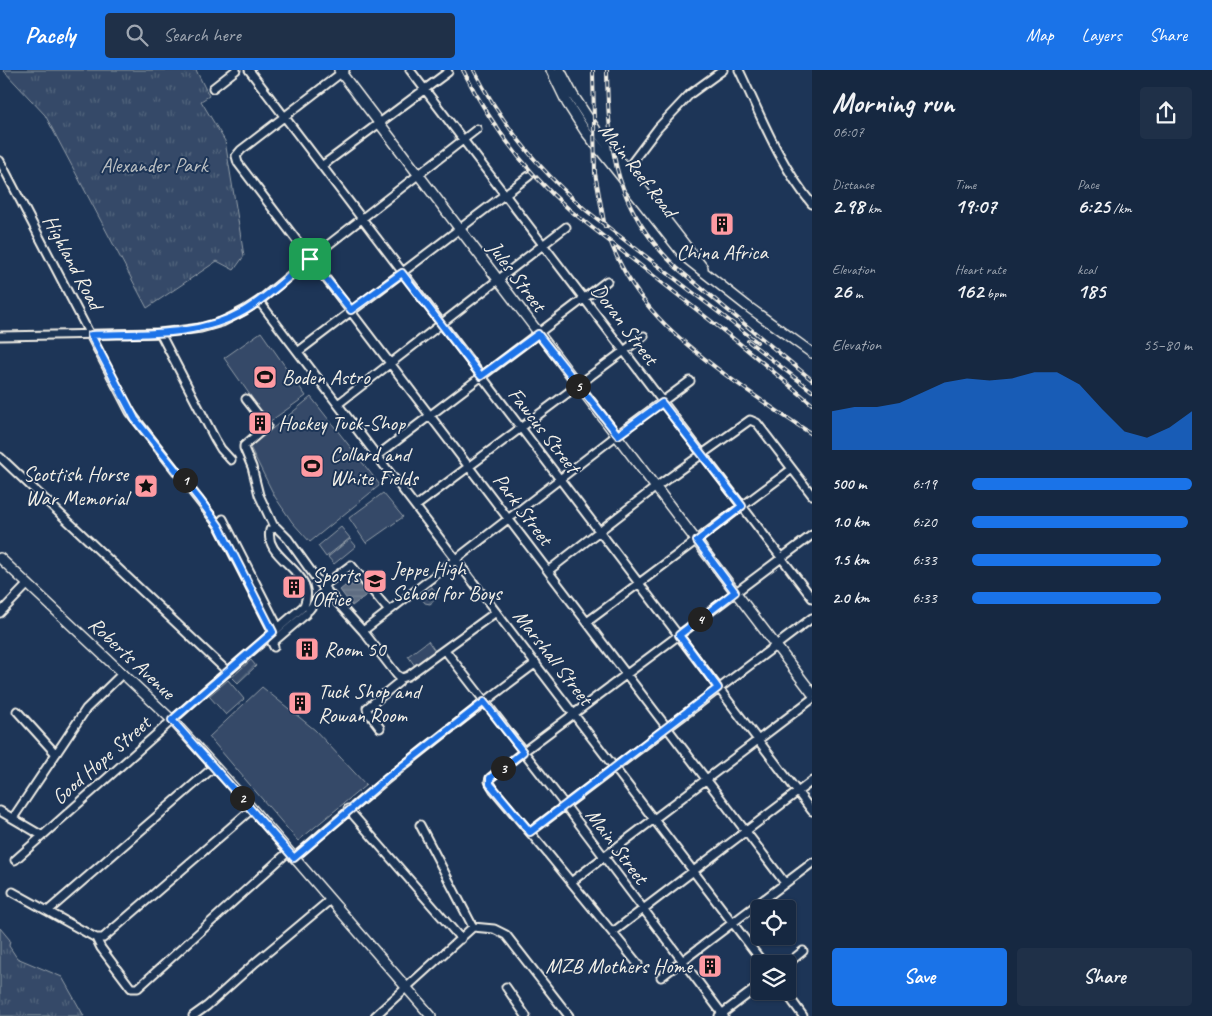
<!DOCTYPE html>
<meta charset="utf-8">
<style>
body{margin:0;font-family:Caveat,sans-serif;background:#1f3048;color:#f1f3f6;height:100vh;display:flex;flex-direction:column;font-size:19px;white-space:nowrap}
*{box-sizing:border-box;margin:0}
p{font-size:16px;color:#9ea6b1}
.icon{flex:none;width:28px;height:28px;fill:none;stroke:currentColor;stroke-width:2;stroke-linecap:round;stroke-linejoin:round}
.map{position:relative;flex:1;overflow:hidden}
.drawer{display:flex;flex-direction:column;background:#162841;width:400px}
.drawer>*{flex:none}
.buttons{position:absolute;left:751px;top:830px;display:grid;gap:10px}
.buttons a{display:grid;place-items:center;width:45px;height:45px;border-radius:5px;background:#162841;box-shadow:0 1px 4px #0004,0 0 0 1px #35445a;font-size:25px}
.pin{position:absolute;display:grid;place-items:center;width:42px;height:42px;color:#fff;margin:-21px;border-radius:10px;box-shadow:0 2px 8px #0006}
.km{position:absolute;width:25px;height:25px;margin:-12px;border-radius:50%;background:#222;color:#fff;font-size:14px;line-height:25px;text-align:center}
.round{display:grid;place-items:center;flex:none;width:52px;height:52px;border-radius:5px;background:#1f3048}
.head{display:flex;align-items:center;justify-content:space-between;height:85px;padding:0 20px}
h1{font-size:28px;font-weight:700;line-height:38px}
.figures{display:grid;grid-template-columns:repeat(3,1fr);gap:8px;height:85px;padding:5px 20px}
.figures div{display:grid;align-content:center}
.figures b{font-size:21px;font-weight:700}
.figures small{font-size:14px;font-weight:400}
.figures p{font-size:14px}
.chart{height:140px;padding:10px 20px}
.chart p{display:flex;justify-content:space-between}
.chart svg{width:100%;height:90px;margin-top:5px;fill:#1a73e8;opacity:.7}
.action{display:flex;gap:10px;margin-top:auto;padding:10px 20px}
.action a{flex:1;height:58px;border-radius:5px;background:#1a73e8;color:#fff;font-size:20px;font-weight:700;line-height:58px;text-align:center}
.action a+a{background:#1f3048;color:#f1f3f6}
ul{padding:0 20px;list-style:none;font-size:16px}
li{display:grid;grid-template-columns:80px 60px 1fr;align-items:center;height:38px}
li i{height:12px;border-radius:6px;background:#1a73e8}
header{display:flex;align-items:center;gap:30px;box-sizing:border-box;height:70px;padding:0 25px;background:#1a73e8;color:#fff}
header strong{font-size:24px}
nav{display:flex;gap:28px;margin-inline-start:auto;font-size:18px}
.search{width:350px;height:45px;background:#1f3048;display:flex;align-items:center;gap:12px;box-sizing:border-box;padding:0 18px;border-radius:5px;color:#9ea6b1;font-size:19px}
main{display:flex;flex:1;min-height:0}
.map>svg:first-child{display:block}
.grass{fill:url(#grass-tufts);stroke:#949ea8}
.garden{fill:url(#garden-furrows);stroke:#949ea8}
.pitch{fill:#354a67;stroke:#949ea8}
.water{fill:url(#water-rules);stroke:#9aa2ab}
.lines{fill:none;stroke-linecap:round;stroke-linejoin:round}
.minor-casing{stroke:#f4f1e8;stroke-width:11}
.major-casing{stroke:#f4f1e8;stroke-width:12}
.minor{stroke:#1d3557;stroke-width:7}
.major{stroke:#1d3557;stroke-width:9}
.rail-casing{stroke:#f4f1e8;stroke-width:4}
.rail{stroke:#1d3557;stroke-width:2;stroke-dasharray:5.5;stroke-linecap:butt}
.route-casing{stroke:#fff;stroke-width:10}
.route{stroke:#1a73e8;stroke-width:6}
.labels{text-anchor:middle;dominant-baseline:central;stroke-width:4;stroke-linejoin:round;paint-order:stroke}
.park-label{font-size:21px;fill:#bbbfc1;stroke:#1d3557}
.street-label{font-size:21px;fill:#f4f1e8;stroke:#1d3557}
.poi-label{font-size:21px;fill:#f4f1e8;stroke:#1d3557;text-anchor:start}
</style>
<header>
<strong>Pacely</strong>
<div class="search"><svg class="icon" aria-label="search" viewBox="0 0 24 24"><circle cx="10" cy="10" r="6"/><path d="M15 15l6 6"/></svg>Search here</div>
<nav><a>Map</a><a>Layers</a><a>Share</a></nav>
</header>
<main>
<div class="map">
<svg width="812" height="946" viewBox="0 0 812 946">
<defs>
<pattern id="grass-tufts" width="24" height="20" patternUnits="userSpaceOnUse" patternTransform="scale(1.25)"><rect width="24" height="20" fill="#354a67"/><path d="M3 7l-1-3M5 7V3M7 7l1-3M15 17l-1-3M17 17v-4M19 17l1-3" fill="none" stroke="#53657d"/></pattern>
<pattern id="garden-furrows" width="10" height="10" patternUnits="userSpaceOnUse" patternTransform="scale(1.25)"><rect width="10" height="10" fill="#354a67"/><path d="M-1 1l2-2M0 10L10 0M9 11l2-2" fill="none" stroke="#53657d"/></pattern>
<pattern id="water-rules" width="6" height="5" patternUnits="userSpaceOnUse" patternTransform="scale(1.25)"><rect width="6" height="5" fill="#5e6d82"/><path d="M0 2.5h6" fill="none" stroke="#768294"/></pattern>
</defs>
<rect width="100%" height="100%" fill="#1d3557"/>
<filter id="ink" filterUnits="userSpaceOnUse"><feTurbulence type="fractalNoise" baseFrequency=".02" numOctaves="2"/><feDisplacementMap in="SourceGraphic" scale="10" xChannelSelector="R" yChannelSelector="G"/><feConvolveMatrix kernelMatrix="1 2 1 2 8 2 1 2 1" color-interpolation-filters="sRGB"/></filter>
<g filter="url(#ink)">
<!-- grass -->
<path class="grass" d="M3,0H196L209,26L201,31L225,71L244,186L234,200L217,191L147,238L45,45Z
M0,858L10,870L9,876L17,888L62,907L84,946H0Z"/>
<!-- garden -->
<path class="garden" d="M432,517L439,527L430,534L425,533L420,526Z
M251,590L256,596L238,613L232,607Z"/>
<!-- pitch -->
<path class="pitch" d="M261,262L306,326L269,352L224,288Z
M311,327L380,415L310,472L292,452L275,427L250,377Z
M383,423L403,447L366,473L349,448Z
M341,457L350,468L326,487L318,476Z
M350,469L356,476L334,494L328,487Z
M428,571L435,581L415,596L408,586Z
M228,610L244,629L226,645L209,626Z
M262,617L315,660L366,715L298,771L209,667Z"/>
<!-- water -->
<path class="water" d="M356,507L369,523L352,536L340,520Z"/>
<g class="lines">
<!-- minor casing -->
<g class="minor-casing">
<path id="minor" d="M249,0L812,741
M345,0L241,80L236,86L238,93L785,813
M410,0L812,528
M739,0C761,46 779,94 812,134
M213,18L236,0
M0,91L130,342L219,456L273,562
M323,95L448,2
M624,103L658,58L690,24L723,0
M259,231L764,894
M160,263L215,369L221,379L231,390
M0,266L160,263L201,258L222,252L245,240L259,231L310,189L477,59
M299,281L529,106
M246,329L267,356L244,376V378L252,397L259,425L274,457
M338,334L566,157
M378,385L607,211
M0,387L228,602
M416,436L644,266
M223,449L278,557
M548,501L656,417L750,350L757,353L812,425
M323,516L351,495L389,541
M309,540L325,519
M0,543L28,514
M587,552L792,399
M363,561L617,365L690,311
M274,577L272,573L306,544
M445,580L565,735L724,946
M17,641L56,684
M380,658L368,642L367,638L399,612V607
M348,739L461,869
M0,741L41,765
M13,748L86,639L123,603
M420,755L473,857L494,859L506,865L569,946
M530,762L812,548
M294,788C372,719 453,655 536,593
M15,790L205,621L304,536C319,501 263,490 270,460L276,457L288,469L318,511L363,561L397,605L402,608L408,606L496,542
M571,812L812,629
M13,822L96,868H103L252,739
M49,840L214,697
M613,862L812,711
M96,868L101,878L131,918H138L288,782
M638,894L549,785L494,720L489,711L490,708L523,682L812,465
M787,894L803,881
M661,907L812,793
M506,917L526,946
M785,921L803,946
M193,946L207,936L256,892L330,830
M375,946L473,857
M719,946L760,915"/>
</g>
<!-- major casing -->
<g class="major-casing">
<path id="major" d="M339,0L812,623
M551,0L567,33L585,61L686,188L747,236L812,283
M560,0L573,25L596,60L703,198
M0,488L172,650L235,719L431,946"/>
</g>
<!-- minor -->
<use href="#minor" class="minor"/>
<!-- major -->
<use href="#major" class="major"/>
<!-- rail casing -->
<g class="rail-casing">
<path id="rail" d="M463,0C490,54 525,101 571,141L739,273L812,334
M474,0C502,55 540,101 587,141L757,272
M593,0L595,103L605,157
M607,0C608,81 616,140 677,198L812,310
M611,173C635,234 676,268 727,306C755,326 783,346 812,364
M748,271L812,321"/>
</g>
<!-- rail -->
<use href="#rail" class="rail"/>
</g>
</g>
<g class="lines" filter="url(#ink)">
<!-- route casing -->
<g class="route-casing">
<path id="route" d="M310,189L351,240L402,203L481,306L538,264L618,365L662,333L742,436L697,471L735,522L679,565L718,618L530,762L490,714V708L523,682L484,632L386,709L294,788L172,650L273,562L219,456L199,429L135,349L91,265C142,263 199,267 244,241C268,227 289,206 310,189Z"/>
</g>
<!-- route -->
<use href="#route" class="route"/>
</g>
<!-- icons -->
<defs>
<g id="building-square" transform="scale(1.25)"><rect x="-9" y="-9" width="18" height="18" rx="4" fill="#ff9aa2" stroke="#1d3557"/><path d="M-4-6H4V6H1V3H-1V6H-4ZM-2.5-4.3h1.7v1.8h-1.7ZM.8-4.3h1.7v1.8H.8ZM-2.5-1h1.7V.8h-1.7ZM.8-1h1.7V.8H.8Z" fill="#111"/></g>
<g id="stadium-square" transform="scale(1.25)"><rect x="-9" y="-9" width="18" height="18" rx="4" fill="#ff9aa2" stroke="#1d3557"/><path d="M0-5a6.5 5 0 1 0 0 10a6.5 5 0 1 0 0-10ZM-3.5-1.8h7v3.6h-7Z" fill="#111"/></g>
<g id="sight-square" transform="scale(1.25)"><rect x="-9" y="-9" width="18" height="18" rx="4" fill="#ff9aa2" stroke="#1d3557"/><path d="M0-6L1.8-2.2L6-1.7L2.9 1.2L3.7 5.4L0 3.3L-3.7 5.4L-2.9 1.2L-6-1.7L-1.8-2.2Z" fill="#111"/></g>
<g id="school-square" transform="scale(1.25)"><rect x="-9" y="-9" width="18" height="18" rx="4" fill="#ff9aa2" stroke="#1d3557"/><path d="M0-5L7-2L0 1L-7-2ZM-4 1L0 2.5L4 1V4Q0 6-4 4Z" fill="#111"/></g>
</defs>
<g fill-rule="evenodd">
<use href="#building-square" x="722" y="154"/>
<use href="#stadium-square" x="265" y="307"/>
<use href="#building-square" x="260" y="353"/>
<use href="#stadium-square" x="312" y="396"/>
<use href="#sight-square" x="146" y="416"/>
<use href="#school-square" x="375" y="511"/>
<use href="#building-square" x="294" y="517"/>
<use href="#building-square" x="307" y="579"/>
<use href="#building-square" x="300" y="633"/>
<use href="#building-square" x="710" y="896"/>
</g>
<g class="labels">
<!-- park labels -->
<g class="park-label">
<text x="154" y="95">Alexander Park</text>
</g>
<!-- street labels -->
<g class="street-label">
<text transform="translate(638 100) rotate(52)">Main Reef Road</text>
<text transform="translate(73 192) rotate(62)">Highland Road</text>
<text transform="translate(517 206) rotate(53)">Jules Street</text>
<text transform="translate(625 254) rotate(53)">Doran Street</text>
<text transform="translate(544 360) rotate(52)">Fawcus Street</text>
<text transform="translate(523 439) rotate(53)">Park Street</text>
<text transform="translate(553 587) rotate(52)">Marshall Street</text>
<text transform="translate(132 588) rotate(43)">Roberts Avenue</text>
<text transform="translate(101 690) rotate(-41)">Good Hope Street</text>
<text transform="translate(617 776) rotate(53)">Main Street</text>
</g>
<!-- poi labels -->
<g class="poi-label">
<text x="722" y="182" text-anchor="middle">China Africa</text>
<text x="282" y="307">Boden Astro</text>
<text x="278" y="353">Hockey Tuck-Shop</text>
<text x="330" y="384">Collard and<tspan x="330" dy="24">White Fields</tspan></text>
<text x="128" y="404" text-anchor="end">Scottish Horse<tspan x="128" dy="24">War Memorial</tspan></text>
<text x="392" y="499">Jeppe High<tspan x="392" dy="24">School for Boys</tspan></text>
<text x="312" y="505">Sports<tspan x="312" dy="24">Office</tspan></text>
<text x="324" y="579">Room 50</text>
<text x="318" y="621">Tuck Shop and<tspan x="318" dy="24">Rowan Room</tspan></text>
<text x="692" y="896" text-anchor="end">MZB Mothers Home</text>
</g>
</g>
</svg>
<div class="buttons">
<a><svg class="icon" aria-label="locate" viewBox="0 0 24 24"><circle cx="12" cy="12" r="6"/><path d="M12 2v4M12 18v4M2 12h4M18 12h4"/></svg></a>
<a><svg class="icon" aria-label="layers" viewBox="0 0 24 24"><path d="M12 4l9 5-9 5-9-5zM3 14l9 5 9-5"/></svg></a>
</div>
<div class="pin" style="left:310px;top:189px;background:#1e9e55"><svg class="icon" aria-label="arrive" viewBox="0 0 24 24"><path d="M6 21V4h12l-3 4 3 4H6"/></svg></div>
<b class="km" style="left:185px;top:410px">1</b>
<b class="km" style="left:242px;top:728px">2</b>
<b class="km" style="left:503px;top:698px">3</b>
<b class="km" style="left:700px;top:549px">4</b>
<b class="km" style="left:578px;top:316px">5</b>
</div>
<section class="drawer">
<div class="head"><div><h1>Morning run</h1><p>06:07</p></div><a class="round"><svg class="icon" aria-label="share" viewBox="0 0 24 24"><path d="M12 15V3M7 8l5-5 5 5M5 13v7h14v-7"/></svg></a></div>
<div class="figures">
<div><p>Distance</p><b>2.98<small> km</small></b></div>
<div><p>Time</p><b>19:07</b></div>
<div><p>Pace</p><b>6:25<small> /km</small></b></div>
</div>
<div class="figures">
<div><p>Elevation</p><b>26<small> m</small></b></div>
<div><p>Heart rate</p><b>162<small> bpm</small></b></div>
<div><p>kcal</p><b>185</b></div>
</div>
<div class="chart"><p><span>Elevation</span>55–80 m</p>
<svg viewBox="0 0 160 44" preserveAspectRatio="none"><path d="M0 44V25L10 23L20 23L30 21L40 16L50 11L60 9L70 10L80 9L90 6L100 6L110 12L120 24L130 35L140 38L150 33L160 25V44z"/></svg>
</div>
<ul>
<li><b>500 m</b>6:19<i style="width:100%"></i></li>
<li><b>1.0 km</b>6:20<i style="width:98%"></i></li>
<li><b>1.5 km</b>6:33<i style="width:86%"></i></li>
<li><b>2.0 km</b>6:33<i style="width:86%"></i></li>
</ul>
<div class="action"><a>Save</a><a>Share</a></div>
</section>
</main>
